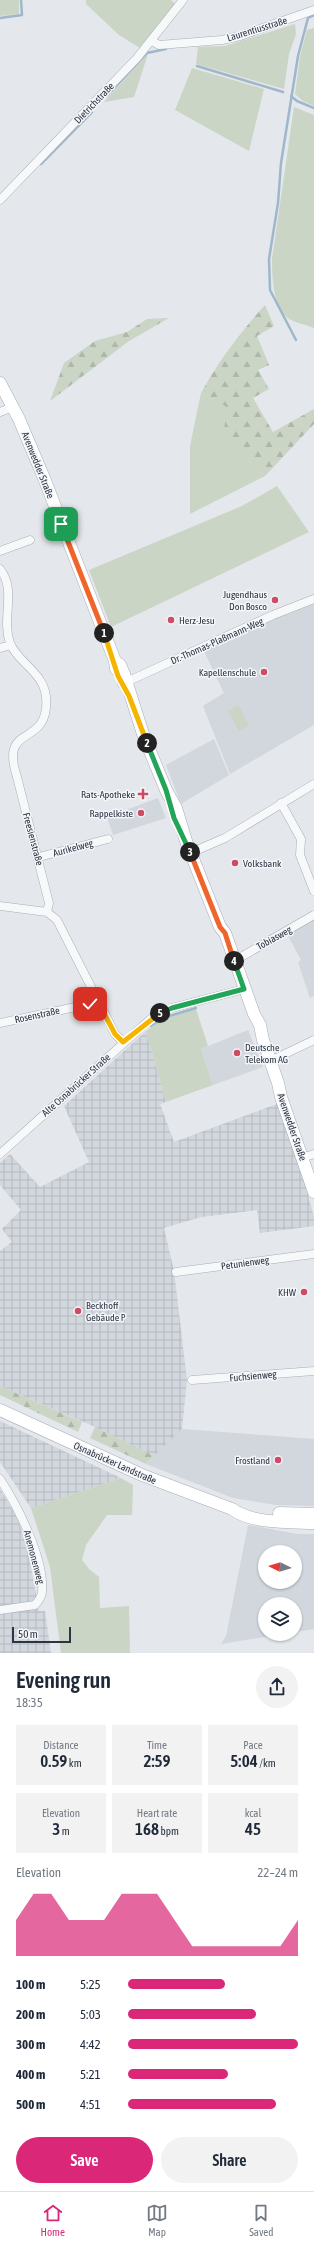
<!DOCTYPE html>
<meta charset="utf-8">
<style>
body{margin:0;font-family:"Asap Condensed",sans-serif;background:#f2f2f3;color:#1f2937;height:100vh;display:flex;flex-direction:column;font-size:15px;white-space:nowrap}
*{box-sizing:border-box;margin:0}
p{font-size:13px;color:#747a83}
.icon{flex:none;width:22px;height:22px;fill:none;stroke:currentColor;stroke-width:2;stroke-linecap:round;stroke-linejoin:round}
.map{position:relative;height:1653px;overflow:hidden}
.sheet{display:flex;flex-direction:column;background:#fff;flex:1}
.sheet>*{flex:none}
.needle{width:26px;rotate:275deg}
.controls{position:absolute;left:258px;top:1545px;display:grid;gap:8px}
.controls a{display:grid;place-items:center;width:44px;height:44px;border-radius:50%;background:#fff;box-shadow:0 1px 3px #0004;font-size:20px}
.scale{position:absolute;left:12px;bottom:10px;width:59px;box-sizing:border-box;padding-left:4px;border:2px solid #2b3544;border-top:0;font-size:11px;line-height:14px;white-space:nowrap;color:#2b3544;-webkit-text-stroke:3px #f4f6f9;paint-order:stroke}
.pin{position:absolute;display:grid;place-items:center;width:34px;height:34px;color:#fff;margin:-17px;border-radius:8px;box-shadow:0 2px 6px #0006}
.km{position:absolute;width:20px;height:20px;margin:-10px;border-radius:50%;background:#222;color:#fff;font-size:11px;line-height:20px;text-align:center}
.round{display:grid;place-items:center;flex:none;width:42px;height:42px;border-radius:21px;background:#f2f2f3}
.headline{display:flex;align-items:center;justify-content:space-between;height:68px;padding:0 16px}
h1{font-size:22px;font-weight:600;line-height:30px}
.metrics{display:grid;grid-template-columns:repeat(3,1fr);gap:6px;height:68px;padding:4px 16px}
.metrics div{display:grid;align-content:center;border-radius:0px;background:#f2f2f3;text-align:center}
.metrics b{font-size:17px;font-weight:600}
.metrics small{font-size:11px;font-weight:400}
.metrics p{font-size:11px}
.chart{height:112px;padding:8px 16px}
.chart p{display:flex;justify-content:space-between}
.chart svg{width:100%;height:72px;margin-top:4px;fill:#db2777;opacity:.7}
.action{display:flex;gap:8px;margin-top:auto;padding:8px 16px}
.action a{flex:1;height:46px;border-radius:24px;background:#db2777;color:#fff;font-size:16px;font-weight:600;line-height:46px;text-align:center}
.action a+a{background:#f2f2f3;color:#1f2937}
ul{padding:0 16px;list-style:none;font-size:13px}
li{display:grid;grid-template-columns:64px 48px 1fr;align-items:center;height:30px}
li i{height:10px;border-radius:5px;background:#db2777}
.tab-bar{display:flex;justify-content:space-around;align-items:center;height:56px;border-top:1px solid #e0e1e3;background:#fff;font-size:11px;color:#747a83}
.tab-bar a{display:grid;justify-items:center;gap:2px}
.tab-bar .on{color:#db2777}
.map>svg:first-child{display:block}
.built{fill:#d2d6dd;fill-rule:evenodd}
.industrial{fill:url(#industrial-grid)}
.grass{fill:#cad5c5}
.forest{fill:url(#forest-firs)}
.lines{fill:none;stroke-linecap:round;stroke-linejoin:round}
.stream{stroke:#9fb7cb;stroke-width:2.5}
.street-casing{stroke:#a9aeb6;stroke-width:9}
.secondary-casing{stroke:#a9aeb6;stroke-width:13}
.street{stroke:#f7f8fa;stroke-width:8}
.secondary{stroke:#fff;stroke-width:12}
.split-1-casing{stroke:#fff;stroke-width:8}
.split-2-casing{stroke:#fff;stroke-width:8}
.split-3-casing{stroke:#fff;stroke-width:8}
.split-4-casing{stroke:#fff;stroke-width:8}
.split-5-casing{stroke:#fff;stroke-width:8}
.split-6-casing{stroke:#fff;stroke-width:8}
.split-1{stroke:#f0652b;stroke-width:5}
.split-2{stroke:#f5b400;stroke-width:5}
.split-3{stroke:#22a559;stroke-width:5}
.split-4{stroke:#f0652b;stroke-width:5}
.split-5{stroke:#22a559;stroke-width:5}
.split-6{stroke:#f5b400;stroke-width:5}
.poi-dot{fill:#ce4b65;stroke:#f4f6f9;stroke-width:1.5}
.labels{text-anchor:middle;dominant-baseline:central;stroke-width:3;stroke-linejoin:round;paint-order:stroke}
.street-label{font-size:10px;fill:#2b3544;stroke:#f4f6f9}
.poi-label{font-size:10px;fill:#2b3544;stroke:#f4f6f9;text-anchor:end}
</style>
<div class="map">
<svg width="314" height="1653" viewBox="0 0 314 1653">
<defs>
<pattern id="industrial-grid" width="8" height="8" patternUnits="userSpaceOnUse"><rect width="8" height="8" fill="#d2d6dd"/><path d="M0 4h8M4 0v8" fill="none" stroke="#b4b8bf"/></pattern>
<pattern id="forest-firs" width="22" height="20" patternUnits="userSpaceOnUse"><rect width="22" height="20" fill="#cad5c5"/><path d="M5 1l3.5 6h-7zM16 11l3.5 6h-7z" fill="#aeb7aa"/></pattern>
</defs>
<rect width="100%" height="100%" fill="#e4e7eb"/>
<!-- built -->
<path class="built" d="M314,601V725L230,774L203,706L224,693L204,651L273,617Z
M214,739L229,775L181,804L166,765Z
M158,798L166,818L113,835L107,817Z
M314,919V996L310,998L298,962L301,960L287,934Z
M248,1030L263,1067L213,1085L201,1049Z
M182,1429L314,1439V1506L276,1505L233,1498L146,1464Z
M248,1525L297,1534H314V1629L295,1632V1604H265V1634H283L221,1644L226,1636ZM265,1552H295V1582H265Z"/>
<!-- industrial -->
<path class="industrial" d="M146,1031L166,1102L160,1104L174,1142L277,1104L298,1159L314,1217V1226L260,1233L257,1210L201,1217L164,1228L174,1271L187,1380L182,1429L154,1456L95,1427L0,1386V1251L12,1242L2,1229L21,1210L0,1185V1163L10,1154L40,1187L89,1162L64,1106Z
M0,1421L121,1478L31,1508L0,1462Z
M0,1489L18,1519L28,1551L39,1611H45L51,1653H0Z"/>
<!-- grass -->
<path class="grass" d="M0,0H19V14L0,16Z
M86,0H171L175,4L140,48L119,35L86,4Z
M295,24L296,34L289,54L284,89L196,64L198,47L225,46Z
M314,28V106L303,101L295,94L300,56L307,30Z
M148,54L134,97L104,102Z
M192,68L264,89L249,151L175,110Z
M294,107L314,115V328C306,324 294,323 288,318C273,307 272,276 272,259Z
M201,393L228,407L236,450L265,476L190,514V446Z
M277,486L309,532L111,627L89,570L242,506Z
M238,705L249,725L239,731L228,711Z
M196,1009L208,1046L201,1049L213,1085L166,1102L146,1031L166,1018Z
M121,1478L133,1485L132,1515H107L86,1545L82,1560L89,1569L99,1577L100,1608L129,1606L130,1653H61L50,1567L31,1508Z"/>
<!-- forest -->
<path class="forest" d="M265,305L274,326L257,336L269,365L258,370L269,389L253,398L273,432L314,409V424L265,476L236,450L224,430L227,407L201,393C220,359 239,334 265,305Z
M169,318L129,341L50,401L64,363L95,341L127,332L147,319Z
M0,1386L82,1422L78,1432L0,1395Z
M95,1427L154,1456L146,1464L90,1438Z"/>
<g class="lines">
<!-- stream -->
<path class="stream" d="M0,18L22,15L21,0
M197,66L283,92
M107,96L147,53L166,49
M291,96L297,101L314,108
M41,164L92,112
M296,340L270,290L269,259L278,203L281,163L298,56L308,18L314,15
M151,1026L166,1017L196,1008"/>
<!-- street casing -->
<g class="street-casing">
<path id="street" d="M152,41L159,45L222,40L240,36L314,10
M0,200L137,58L183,0
M0,412L13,407
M0,551L30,540
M0,569C17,590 1,618 10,643C19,666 50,673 46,708C42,746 0,725 17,777L49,903L47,912
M0,648L11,645
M122,684L273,615L314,599
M281,803L301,839L300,855L314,891
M190,853L225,838L314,784
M39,857L108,839
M0,906L47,912L57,920L115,1034L123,1042
M234,961L314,915
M0,1023L90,1004L97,1000
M270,1061L314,1040
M0,1154L154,1016L172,1008L244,989
M308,1156L314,1154
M176,1272L314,1254
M192,1380L314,1371
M0,1479C17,1505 45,1559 42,1592C42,1597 38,1601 35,1605L0,1610"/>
</g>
<!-- secondary casing -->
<g class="secondary-casing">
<path id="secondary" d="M0,383L19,419L44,478L115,661L116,669
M115,661L120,665L124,674L143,734L166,790L176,808L186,841L220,927L225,933L254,1014L260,1025L263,1040L278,1083L281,1097L314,1192
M0,1410L142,1475L232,1509C253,1524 289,1522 314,1523
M279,1513L314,1514"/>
</g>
<!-- street -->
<use href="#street" class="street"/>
<!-- secondary -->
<use href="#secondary" class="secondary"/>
</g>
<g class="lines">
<!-- split-1 casing -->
<g class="split-1-casing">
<path id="split-1" d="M61,524L104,633"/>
</g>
<!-- split-2 casing -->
<g class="split-2-casing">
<path id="split-2" d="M104,633L118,676L129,696L147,743"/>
</g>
<!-- split-3 casing -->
<g class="split-3-casing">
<path id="split-3" d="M147,743L166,790L174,818L190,852"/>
</g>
<!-- split-4 casing -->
<g class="split-4-casing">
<path id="split-4" d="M190,852L220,927L225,933L234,961"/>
</g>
<!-- split-5 casing -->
<g class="split-5-casing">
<path id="split-5" d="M160,1013L172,1008L244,989L234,961"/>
</g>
<!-- split-6 casing -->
<g class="split-6-casing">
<path id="split-6" d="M90,1004L97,1000L115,1034L123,1042L160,1013"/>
</g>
<!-- split-1 -->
<use href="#split-1" class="split-1"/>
<!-- split-2 -->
<use href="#split-2" class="split-2"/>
<!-- split-3 -->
<use href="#split-3" class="split-3"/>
<!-- split-4 -->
<use href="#split-4" class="split-4"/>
<!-- split-5 -->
<use href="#split-5" class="split-5"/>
<!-- split-6 -->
<use href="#split-6" class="split-6"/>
</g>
<!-- markers -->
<g class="poi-dot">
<circle cx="275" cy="600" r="4"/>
<circle cx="171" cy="620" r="4"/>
<circle cx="264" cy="672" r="4"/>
<path d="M141 788h4v4h4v4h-4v4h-4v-4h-4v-4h4z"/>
<circle cx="141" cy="813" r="4"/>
<circle cx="235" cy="863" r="4"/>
<circle cx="237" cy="1053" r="4"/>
<circle cx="304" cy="1292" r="4"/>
<circle cx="78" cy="1311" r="4"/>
<circle cx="278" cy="1460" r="4"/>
</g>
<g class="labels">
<!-- street labels -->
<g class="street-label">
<text transform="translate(257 29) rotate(-17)">Laurentiusstraße</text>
<text transform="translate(94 103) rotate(-46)">Dietrichstraße</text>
<text transform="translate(38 465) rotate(68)">Avenwedder Straße</text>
<text transform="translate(217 641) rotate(-24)">Dr.-Thomas-Plaßmann-Weg</text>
<text transform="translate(33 839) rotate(75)">Freesienstraße</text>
<text transform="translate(73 848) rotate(-15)">Aurikelweg</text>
<text transform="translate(274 938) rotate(-29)">Tobiasweg</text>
<text transform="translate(37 1015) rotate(-12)">Rosenstraße</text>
<text transform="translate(76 1085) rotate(-42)">Alte Osnabrücker Straße</text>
<text transform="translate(292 1127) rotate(71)">Avenwedder Straße</text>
<text transform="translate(245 1263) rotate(-8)">Petunienweg</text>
<text transform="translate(253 1376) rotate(-5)">Fuchsienweg</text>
<text transform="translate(115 1463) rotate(24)">Osnabrücker Landstraße</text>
<text transform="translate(34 1557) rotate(75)">Anemonenweg</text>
</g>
<!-- poi labels -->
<g class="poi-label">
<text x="267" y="594">Jugendhaus<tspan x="267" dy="12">Don Bosco</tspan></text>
<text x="179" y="620" text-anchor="start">Herz-Jesu</text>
<text x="256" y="672">Kapellenschule</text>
<text x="135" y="794">Rats-Apotheke</text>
<text x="133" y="813">Rappelkiste</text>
<text x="243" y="863" text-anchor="start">Volksbank</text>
<text x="245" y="1047" text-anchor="start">Deutsche<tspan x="245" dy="12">Telekom AG</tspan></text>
<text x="296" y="1292">KHW</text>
<text x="86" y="1305" text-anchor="start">Beckhoff<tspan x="86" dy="12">Gebäude P</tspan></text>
<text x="270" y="1460">Frostland</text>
</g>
</g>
</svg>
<div class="controls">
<a><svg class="needle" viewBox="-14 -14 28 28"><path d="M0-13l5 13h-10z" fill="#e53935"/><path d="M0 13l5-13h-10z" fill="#747a83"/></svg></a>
<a><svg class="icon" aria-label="layers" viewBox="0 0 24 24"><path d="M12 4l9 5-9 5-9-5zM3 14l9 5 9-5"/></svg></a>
</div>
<div class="scale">50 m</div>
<div class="pin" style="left:61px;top:524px;background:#1e9e55"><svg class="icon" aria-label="arrive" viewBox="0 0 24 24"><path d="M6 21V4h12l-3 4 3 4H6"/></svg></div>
<div class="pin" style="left:90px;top:1004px;background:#d93025"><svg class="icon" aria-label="check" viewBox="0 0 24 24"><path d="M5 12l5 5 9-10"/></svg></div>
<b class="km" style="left:104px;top:633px">1</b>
<b class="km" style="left:147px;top:743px">2</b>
<b class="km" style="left:190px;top:852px">3</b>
<b class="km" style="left:234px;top:961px">4</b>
<b class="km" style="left:160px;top:1013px">5</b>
</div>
<section class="sheet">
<div class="headline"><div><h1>Evening run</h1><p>18:35</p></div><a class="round"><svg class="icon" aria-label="share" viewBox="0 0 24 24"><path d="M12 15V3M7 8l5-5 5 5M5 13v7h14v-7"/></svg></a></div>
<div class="metrics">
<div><p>Distance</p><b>0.59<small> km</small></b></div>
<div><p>Time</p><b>2:59</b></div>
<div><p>Pace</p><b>5:04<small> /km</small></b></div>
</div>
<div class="metrics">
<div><p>Elevation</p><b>3<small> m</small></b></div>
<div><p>Heart rate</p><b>168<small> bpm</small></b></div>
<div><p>kcal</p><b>45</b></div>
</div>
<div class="chart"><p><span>Elevation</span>22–24 m</p>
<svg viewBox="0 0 160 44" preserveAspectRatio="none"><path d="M0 44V22L10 6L20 6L30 22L40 22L50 22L60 6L70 6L80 6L90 22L100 38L110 38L120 38L130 38L140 38L150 38L160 22V44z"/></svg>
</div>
<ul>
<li><b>100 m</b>5:25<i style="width:57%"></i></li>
<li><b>200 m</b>5:03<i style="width:75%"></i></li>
<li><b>300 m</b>4:42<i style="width:100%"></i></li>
<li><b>400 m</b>5:21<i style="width:59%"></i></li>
<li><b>500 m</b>4:51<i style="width:87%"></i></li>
</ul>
<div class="action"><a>Save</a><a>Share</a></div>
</section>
<nav class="tab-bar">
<a class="on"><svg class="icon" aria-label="home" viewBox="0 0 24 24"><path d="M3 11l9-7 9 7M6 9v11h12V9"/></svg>Home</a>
<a><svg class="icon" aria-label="map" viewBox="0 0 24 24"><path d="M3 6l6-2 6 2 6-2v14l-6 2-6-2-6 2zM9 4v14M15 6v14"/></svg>Map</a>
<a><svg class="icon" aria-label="saved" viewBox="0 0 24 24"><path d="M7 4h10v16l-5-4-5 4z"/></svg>Saved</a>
</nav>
